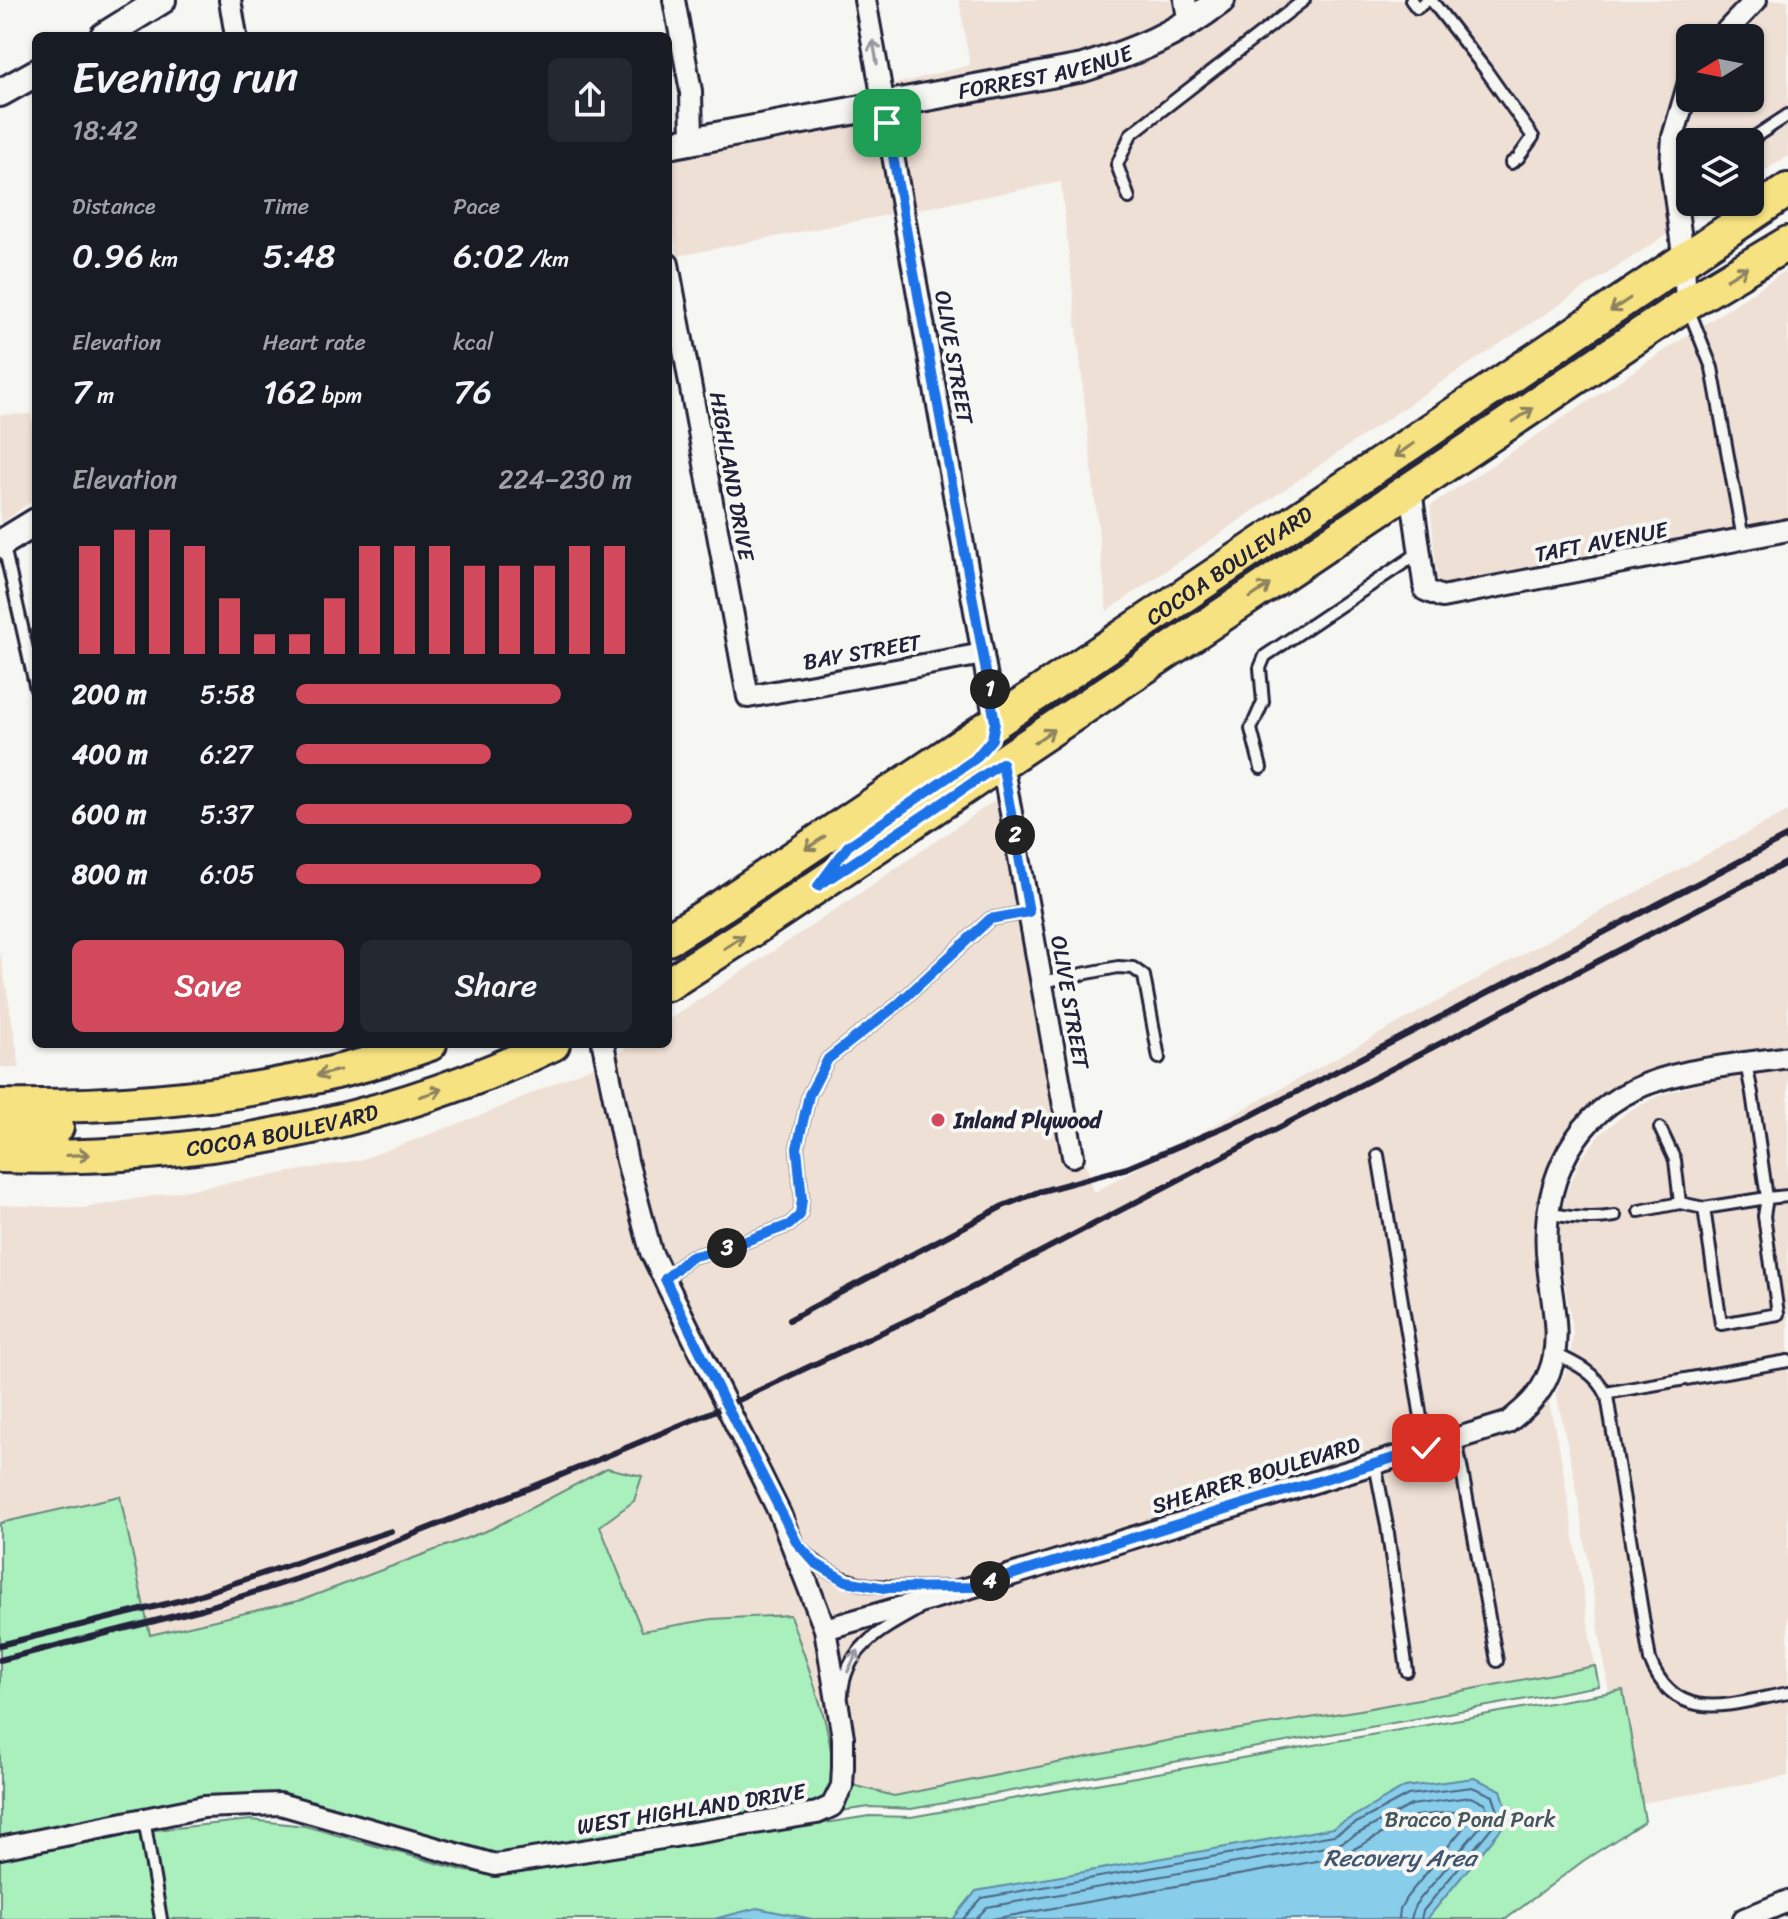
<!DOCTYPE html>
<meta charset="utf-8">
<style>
body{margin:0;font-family:Sriracha,sans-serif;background:#242831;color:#f1f3f6;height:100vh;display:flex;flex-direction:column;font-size:30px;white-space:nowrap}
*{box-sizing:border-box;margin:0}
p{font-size:26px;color:#9ea1a6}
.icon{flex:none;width:44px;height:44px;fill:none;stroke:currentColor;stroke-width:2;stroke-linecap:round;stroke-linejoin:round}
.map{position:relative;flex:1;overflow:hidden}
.panel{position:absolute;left:32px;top:32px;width:640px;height:1016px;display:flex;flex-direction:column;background:#171b24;border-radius:12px;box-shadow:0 2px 6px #0004}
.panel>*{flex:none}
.needle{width:52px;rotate:260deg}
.buttons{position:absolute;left:1676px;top:24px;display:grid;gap:16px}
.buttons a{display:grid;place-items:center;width:88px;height:88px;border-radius:12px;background:#171b24;box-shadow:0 2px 6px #0004;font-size:40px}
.pin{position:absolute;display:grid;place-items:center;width:68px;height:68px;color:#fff;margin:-34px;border-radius:16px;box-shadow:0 4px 12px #0006}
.km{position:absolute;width:40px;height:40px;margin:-20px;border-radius:50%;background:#222;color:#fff;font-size:22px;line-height:40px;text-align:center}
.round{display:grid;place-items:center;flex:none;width:84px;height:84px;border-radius:12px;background:#242831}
.headline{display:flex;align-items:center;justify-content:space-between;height:136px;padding:0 40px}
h1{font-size:44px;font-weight:600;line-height:60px}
.metrics{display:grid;grid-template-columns:repeat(3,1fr);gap:12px;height:136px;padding:8px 40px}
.metrics div{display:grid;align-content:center}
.metrics b{font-size:34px;font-weight:600}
.metrics small{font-size:22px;font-weight:400}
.metrics p{font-size:22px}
.chart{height:224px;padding:16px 40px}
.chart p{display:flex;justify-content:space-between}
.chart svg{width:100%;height:144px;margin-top:8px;stroke:#d1495b;stroke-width:6}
.action{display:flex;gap:16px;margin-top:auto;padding:16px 40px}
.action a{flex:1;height:92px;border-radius:12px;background:#d1495b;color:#fff;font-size:32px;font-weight:600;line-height:92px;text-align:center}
.action a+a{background:#242831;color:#f1f3f6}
ul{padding:0 40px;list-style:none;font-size:26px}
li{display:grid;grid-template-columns:128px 96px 1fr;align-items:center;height:60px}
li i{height:20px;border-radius:10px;background:#d1495b}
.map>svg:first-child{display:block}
.built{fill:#efe0d5}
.green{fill:#a9f0bd;stroke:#66897c;stroke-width:2}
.water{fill:#88cdea;stroke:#5f89a4;stroke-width:2}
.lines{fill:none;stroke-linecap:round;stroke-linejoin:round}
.shore{stroke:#4b6681;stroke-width:2}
.service-casing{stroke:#22223b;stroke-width:16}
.minor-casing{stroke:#22223b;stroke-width:26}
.tertiary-casing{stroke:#22223b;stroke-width:32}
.primary-casing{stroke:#22223b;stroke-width:38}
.service{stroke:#f6f6f2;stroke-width:10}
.minor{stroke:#f6f6f2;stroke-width:20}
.tertiary{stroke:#f6f6f2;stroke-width:26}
.primary{stroke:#f6e281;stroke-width:32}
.rail{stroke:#22223b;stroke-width:6}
.oneway{stroke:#9797a0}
.oneway2{stroke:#8c825e}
.route-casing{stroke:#fff;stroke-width:16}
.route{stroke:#1a73e8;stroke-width:10}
.poi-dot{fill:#d1495b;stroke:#f6f6f2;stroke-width:3}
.labels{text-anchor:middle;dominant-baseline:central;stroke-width:8;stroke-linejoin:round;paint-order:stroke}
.street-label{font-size:22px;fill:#22223b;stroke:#f6f6f2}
.poi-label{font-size:22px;font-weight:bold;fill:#22223b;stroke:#f6f6f2;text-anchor:start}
.park-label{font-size:22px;fill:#44565c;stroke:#f6f6f2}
.water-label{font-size:24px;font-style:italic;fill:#415570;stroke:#f6f6f2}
</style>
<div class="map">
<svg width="1788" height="1919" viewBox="0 0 1788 1919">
<rect width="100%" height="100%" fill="#f6f6f2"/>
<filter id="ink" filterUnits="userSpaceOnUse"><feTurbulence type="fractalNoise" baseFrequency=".0125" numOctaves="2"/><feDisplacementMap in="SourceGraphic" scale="16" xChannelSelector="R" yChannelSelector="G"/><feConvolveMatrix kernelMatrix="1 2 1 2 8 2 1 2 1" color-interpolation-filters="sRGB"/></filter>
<g filter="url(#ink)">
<!-- built -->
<path class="built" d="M959,0H1174L1177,19L1080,58L894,93L892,85L970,65Z
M1238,0H1741L1705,38H1690V54H1686L1678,67L1681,69L1661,137L1660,168L1669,233L1440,383L1107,611L1061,182L914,210L897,112L1202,32L1201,28Z
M1770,0H1788V156L1750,180V142H1690V202H1717L1689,220L1683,166L1684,138L1695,98H1750V38H1734Z
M875,116L892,214L678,256L668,203V155Z
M1788,269V520L1444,586L1438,584L1430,506Z
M30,414L36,430V498L0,524V415Z
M997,799L1064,1167L1086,1163L1083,1147L1093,1193L1566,930L1788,811V1047L1664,1068L1630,1081L1598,1099L1576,1120L1545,1173L1536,1208L1533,1227L1545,1331L1540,1369L1525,1396L1501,1415L969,1577L832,1616L790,1509L662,1248L638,1159L617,1054L632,1044H668V1020L831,913Z
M0,951L20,1068L0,1067Z
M596,1065L616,1164L641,1256L770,1518L814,1631L832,1738V1756L815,1690L790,1615L712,1619L642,1632L600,1526L634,1501L641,1476L607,1468L491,1529L302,1600L150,1635L120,1496L0,1523V1205L84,1208L360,1160L487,1113Z
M1788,1067V1776L1643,1803L1623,1690L1609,1693L1575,1480L1556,1393L1570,1361L1573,1333L1558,1242L1561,1214L1567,1190L1581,1159L1599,1135L1627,1112L1661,1095L1711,1080Z
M1548,1399L1560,1451L1595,1666L1360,1710L1171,1740L893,1796L853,1785L854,1735L838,1635L986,1593L1510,1433L1541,1409Z"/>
<!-- green -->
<path class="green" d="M607,1468L642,1476L634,1501L600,1526L642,1631L712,1619L790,1615C803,1653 842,1749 830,1786C827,1795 822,1799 814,1803L496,1855L201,1798L0,1838V1523L120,1496L150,1635L302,1600L491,1529Z
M1595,1666L1599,1686L911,1809L870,1807L840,1811L853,1785L894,1796L1171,1740L1360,1710Z
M1623,1690L1645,1821L1583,1861L1506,1919H0V1860L146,1831L251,1820L305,1826L465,1871L498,1875L869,1816L911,1817Z"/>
<!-- water -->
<path class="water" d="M1474,1778L1501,1790L1510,1818L1427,1919H953L976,1891L1333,1828L1405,1787Z
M757,1908L812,1919H714Z"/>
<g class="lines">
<!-- shore -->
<path class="shore" d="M963,1919L982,1898L1334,1835L1408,1795L1472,1787L1493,1796L1500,1817L1423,1911L1421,1919
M976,1919L987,1907L1337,1845L1411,1805L1470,1797L1485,1803L1489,1816L1415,1905L1411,1919
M992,1919L1339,1857L1415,1816L1472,1810L1473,1816L1406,1898L1400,1909L1399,1919"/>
<!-- service casing -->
<g class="service-casing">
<path id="service" d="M1411,0L1417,8L1428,0
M1431,0L1485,69L1533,137L1518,158L1511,163
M1747,142L1788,115
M1672,160L1690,161
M1129,198L1117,165L1131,134L1304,0
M1688,308L1712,368L1743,539
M3,542L36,689
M1261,768L1251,729L1263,702L1260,668L1265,656L1420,552
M1042,982L1118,967L1133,968L1144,976L1159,1058
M1746,1064L1752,1093L1767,1198L1788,1196
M1660,1128L1675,1160L1680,1203
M1378,1155L1426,1448
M1767,1198L1764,1216L1778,1314L1721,1324L1704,1208Z
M1639,1211L1680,1203L1704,1208
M1547,1213C1570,1218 1592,1220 1615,1216
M665,1279L690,1257L727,1248L789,1225L800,1215L802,1199L797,1148L809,1095L828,1059L896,1006L990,919L1029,912
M1553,1353C1575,1363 1597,1373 1607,1396L1650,1660C1676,1727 1733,1703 1788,1693
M1606,1393L1788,1361
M1456,1439L1497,1661
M1375,1464L1387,1526L1407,1671
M799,1546C840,1593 888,1588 946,1587
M842,1695C844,1649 881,1630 917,1610
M144,1819L161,1919"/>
</g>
<!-- minor casing -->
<g class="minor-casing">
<path id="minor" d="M230,0L236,36
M674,0L691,91L692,140
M865,0L995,722
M1185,0L1189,24
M1720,38L1756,0
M668,264L748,697L983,654
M1686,304L1684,262L1671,166L1673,137L1690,79
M1411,490L1425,590L1442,597L1788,530
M1002,763L1073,1156
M825,1629L972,1587L1507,1423C1526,1408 1540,1396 1549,1373C1563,1340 1551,1299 1548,1264C1540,1194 1566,1122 1633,1090C1678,1068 1739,1065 1788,1057
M0,1848L204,1807L280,1804L495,1865L817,1813L832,1806L842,1786L843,1767V1737L825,1629L780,1514L651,1252L627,1161L603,1044
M1744,1919L1788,1901"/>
</g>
<!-- tertiary casing -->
<g class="tertiary-casing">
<g id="tertiary">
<path d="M104,36L162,0"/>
<path d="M0,93L36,73"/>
<path id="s1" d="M668,145L1083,68C1139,50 1174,36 1221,0"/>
<path d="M0,544L36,522"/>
</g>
</g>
<!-- primary casing -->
<g class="primary-casing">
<g id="primary">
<path id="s2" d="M668,939L723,905L1788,190"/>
<path d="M668,984L749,932L1686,304L1788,243"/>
<path d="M0,1106C144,1108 293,1093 430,1044"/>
<path d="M0,1130L57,1127"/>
<path id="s3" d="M0,1156C187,1162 384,1126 553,1044"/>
</g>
</g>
<!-- service -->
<use href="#service" class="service"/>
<!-- minor -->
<use href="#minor" class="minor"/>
<!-- tertiary -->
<use href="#tertiary" class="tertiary"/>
<!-- primary -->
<use href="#primary" class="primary"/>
<!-- rail -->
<path class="rail" d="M1593,938L1788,836
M789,1320L1003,1206L1038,1192L1127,1168L1250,1116L1602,933
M0,1645L186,1599L391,1531
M0,1660L202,1609L321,1571L547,1481L726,1406L931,1309L1788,862"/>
</g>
<!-- one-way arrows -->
<defs><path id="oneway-shaft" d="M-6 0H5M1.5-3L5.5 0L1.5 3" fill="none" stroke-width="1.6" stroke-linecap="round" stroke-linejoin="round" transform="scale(2)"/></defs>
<g class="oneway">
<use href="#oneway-shaft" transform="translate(875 52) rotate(-100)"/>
<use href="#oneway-shaft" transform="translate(853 1661) rotate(-64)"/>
</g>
<g class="oneway2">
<use href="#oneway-shaft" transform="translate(1737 273) rotate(-31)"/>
<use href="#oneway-shaft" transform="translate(1620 305) rotate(146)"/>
<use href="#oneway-shaft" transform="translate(1523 415) rotate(-34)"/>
<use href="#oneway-shaft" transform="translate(1404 450) rotate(146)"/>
<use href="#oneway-shaft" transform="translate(1260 591) rotate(-34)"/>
<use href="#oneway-shaft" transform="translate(1044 736) rotate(-34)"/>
<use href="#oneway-shaft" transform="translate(815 843) rotate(146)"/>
<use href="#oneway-shaft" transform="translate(734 942) rotate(-33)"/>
<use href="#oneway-shaft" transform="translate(328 1073) rotate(166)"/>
<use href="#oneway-shaft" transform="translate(431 1093) rotate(-18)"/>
<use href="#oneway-shaft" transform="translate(78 1155) rotate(-2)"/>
</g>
</g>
<g class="lines" filter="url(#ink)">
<!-- route casing -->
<g class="route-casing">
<path id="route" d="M887,123L995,722L992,739L975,759L848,846L818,886L1002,763L1029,912L990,919L896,1006L828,1059L809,1095L797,1148L802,1199L800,1215L789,1225L727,1248L690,1257L665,1279L721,1395L797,1543L815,1563L846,1581L885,1588L972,1587L1426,1448"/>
</g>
<!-- route -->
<use href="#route" class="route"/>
</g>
<!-- markers -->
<circle class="poi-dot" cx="938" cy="1120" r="8"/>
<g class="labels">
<!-- street labels -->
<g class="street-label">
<text stroke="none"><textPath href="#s1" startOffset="384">FORREST AVENUE</textPath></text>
<text transform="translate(954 357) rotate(80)">OLIVE STREET</text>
<text transform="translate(732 476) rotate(80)">HIGHLAND DRIVE</text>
<text transform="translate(1601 542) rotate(-11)">TAFT AVENUE</text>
<text stroke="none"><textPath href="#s2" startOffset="674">COCOA BOULEVARD</textPath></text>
<text transform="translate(862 652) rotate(-10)">BAY STREET</text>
<text transform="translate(1070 1002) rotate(80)">OLIVE STREET</text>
<text stroke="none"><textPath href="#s3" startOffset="284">COCOA BOULEVARD</textPath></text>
<text transform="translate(1256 1475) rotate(-17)">SHEARER BOULEVARD</text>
<text transform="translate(691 1809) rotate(-9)">WEST HIGHLAND DRIVE</text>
</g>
<!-- poi labels -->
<g class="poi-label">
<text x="954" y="1120">Inland Plywood</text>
</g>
<!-- park labels -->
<g class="park-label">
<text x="1470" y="1819">Bracco Pond Park</text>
</g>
<!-- water labels -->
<g class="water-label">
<text x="1400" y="1858">Recovery Area</text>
</g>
</g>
</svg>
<div class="buttons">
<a><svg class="needle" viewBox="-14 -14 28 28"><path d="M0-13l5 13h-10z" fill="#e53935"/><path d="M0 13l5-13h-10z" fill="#9ea1a6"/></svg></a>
<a><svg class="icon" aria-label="layers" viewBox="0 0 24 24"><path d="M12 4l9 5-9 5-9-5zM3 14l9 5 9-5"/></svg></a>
</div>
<div class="pin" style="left:887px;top:123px;background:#1e9e55"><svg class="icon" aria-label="arrive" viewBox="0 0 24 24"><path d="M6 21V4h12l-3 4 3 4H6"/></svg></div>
<div class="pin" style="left:1426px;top:1448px;background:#d93025"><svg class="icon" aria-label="check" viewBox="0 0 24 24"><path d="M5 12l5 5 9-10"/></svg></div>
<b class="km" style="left:990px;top:689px">1</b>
<b class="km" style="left:1015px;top:835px">2</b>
<b class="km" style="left:727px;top:1248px">3</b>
<b class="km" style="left:990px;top:1581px">4</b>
<section class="panel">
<div class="headline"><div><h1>Evening run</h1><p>18:42</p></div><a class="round"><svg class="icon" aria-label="share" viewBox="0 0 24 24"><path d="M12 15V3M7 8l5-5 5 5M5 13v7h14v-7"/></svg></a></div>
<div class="metrics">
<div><p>Distance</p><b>0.96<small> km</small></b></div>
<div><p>Time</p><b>5:48</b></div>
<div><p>Pace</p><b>6:02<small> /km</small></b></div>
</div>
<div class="metrics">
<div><p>Elevation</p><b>7<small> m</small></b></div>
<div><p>Heart rate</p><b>162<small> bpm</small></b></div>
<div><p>kcal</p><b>76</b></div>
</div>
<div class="chart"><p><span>Elevation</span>224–230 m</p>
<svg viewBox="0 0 160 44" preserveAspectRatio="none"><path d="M5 44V11M15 44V6M25 44V6M35 44V11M45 44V27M55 44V38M65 44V38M75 44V27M85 44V11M95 44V11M105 44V11M115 44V17M125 44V17M135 44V17M145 44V11M155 44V11"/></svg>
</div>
<ul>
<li><b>200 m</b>5:58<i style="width:79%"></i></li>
<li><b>400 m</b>6:27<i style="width:58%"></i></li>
<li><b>600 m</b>5:37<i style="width:100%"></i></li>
<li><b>800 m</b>6:05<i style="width:73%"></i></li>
</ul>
<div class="action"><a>Save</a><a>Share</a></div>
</section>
</div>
